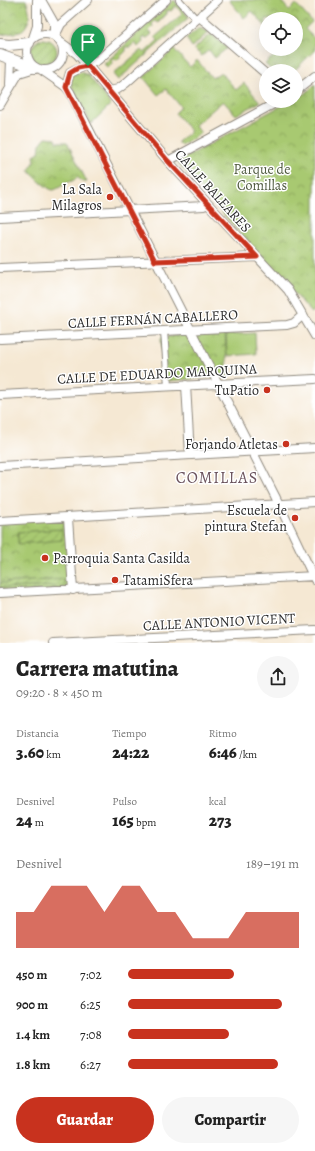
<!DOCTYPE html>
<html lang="es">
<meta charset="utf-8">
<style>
body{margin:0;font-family:Alegreya,serif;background:#f6f6f6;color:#222;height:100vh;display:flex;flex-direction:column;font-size:15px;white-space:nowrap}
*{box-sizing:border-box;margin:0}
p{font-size:13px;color:#767676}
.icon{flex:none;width:22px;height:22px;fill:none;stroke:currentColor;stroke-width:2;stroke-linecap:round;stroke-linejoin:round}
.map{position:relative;height:643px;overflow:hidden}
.sheet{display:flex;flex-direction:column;background:#fff;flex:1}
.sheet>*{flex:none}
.fabs{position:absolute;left:259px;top:12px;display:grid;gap:8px}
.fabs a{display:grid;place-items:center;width:44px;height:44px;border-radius:50%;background:#fff;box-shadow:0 4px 16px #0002;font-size:20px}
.pin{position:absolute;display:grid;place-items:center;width:34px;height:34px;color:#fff;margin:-41px -17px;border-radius:50% 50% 50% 0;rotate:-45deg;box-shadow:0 0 4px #0007}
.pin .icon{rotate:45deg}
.round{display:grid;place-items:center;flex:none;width:42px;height:42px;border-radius:21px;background:#f6f6f6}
.headline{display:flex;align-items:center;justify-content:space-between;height:68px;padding:0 16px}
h1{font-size:22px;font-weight:800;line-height:30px}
.metrics{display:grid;grid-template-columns:repeat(3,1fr);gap:6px;height:68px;padding:4px 16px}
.metrics div{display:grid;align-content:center}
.metrics b{font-size:17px;font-weight:800}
.metrics small{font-size:11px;font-weight:400}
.metrics p{font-size:11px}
.chart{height:112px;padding:8px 16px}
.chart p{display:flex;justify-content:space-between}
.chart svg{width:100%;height:72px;margin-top:4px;fill:#c8321e;opacity:.7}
.button{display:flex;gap:8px;margin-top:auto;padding:8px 16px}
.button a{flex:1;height:46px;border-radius:24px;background:#c8321e;color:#fff;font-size:16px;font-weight:800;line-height:46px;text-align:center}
.button a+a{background:#f6f6f6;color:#222}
ul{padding:0 16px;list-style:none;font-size:13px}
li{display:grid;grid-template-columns:64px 48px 1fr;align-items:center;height:30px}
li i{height:10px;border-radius:5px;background:#c8321e}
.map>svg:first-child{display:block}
.grass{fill:#a8c971;stroke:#6a7a4e}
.park{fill:url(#park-crowns);stroke:#6a7a4e}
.garden{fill:url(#garden-furrows);stroke:#6a7a4e}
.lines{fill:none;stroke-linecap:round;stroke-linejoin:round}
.pedestrian-casing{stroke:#908a7f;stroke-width:8}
.minor-casing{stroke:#908a7f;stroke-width:10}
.tertiary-casing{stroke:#908a7f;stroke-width:12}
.pedestrian{stroke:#fff;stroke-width:6}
.minor{stroke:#fff;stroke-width:8}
.tertiary{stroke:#fff;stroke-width:10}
.route-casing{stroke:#fff;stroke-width:8}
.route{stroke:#c8321e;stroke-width:5}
.poi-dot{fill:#c8321e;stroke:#fff;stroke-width:1.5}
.labels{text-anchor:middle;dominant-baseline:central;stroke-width:3;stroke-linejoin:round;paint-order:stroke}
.park-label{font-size:14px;fill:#505a40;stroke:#fff}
.poi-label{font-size:14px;fill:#2b2b2b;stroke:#fff;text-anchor:end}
.street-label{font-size:14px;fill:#2b2b2b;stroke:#fff}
.quarter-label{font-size:16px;letter-spacing:1px;fill:#6b535d;stroke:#fff}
</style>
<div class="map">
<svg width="315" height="643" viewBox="0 0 315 643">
<defs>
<pattern id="park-crowns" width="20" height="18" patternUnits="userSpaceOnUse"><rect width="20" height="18" fill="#a8c971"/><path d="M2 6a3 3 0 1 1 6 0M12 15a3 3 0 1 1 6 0" fill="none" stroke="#89a35d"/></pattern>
<pattern id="garden-furrows" width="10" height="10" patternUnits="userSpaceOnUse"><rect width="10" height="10" fill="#a8c971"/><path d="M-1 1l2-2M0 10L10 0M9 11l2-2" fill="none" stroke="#89a35d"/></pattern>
</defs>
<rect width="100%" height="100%" fill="#fff"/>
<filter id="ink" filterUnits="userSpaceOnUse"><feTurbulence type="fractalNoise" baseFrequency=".025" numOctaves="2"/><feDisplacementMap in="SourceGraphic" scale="8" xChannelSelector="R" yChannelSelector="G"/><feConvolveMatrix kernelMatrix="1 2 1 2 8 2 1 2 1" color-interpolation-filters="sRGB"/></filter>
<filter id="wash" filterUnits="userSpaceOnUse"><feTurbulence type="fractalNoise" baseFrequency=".012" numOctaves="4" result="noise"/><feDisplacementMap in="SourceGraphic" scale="16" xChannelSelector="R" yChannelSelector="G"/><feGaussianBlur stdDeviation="0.9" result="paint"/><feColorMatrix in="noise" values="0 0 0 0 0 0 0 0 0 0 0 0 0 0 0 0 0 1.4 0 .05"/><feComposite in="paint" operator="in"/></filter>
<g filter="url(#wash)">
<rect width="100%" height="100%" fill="#f5e8d3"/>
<!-- grass -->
<path class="grass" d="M255,333L256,354L227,356L226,335Z"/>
<!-- park -->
<path class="park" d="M0,0H26C31,13 31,24 20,32L0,35Z
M229,0H281L289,11L296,4L312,22L305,29L315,39V50L294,71H282L278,67L273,71L265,64L276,54L271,49H296V19H266V27L252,11L244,18Z
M174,49L190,67L197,60L212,78L221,72L236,90L244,83L260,102L236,115L223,101L195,125L201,133L182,146L178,142L191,131L175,113L181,107L166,89L158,95L143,77Z
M81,72L88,75L111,104L91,124L70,83L72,75Z
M315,84V309L312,313L177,162L290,101H296V98L306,93Z
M46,137L56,138L57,142H67L87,182H83L77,177C74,181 71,181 67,183C63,185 56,190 53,190C48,190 31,174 29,170L35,161L34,156L39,153L40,144Z
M225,333L228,376L167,381L164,380L161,338L184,334Z
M68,518L73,590L0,593V521Z"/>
<!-- garden -->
<path class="garden" d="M174,0L189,17L118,80L113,74L141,50L144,53C149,49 153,45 158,40L155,37L180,16L182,13L176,6L171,11L167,10V14L158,23L155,21L152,24L153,27L149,31L152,34L147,38H142L143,42L138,47L135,43L130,47H126V51L117,60L112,59V63L108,68L104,64Z
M199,28L209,32L192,47L186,38Z
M211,34L227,48L215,58L209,50L202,56L194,49Z
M31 52a13 13 0 1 1 26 0a13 13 0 1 1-26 0Z
M62,529V540L18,544V532Z
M64,579V586L0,588V583Z"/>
</g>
<g filter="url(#ink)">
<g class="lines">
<!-- pedestrian casing -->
<g class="pedestrian-casing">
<path id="pedestrian" d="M179,0L196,19
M164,331L168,386"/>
</g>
<!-- minor casing -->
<g class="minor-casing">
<path id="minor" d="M41,0L54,23V36
M202,14L203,20L207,23L266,74
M27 52a18 18 0 1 1 36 0a18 18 0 1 1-36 0Z
M55,36L61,24L88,0
M33,38L37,26V0
M59,41L77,54L88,66L168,161L288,290L315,336
M40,69L66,87L70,92L275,496L315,580
M10,85L11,60
M66,87L70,73L98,60L166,0
M110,91L118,89L126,83L218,0
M296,91L315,76
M0,105L19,73L35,68
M168,161L279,101
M0,217L204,206L207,203
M0,268L257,257
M0,339L287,325L294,323L303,315
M186,385L190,455
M0,395L315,379
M0,466L315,448
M68,518L73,590
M0,521L315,502
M0,593L315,576
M53,643L315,630"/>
</g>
<!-- tertiary casing -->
<g class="tertiary-casing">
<path id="tertiary" d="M0,44L9,45L29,43
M0,55L35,68"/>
</g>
<!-- pedestrian -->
<use href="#pedestrian" class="pedestrian"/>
<!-- minor -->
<use href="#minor" class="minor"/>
<!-- tertiary -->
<use href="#tertiary" class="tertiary"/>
</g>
</g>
<g class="lines" filter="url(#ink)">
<!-- route casing -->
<g class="route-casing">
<path id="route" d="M88,66L168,161L257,257L155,261L66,87L70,73L78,68Z"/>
</g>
<!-- route -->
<use href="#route" class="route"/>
</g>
<!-- markers -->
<g class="poi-dot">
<circle cx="110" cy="197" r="4"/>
<circle cx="267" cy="390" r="4"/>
<circle cx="286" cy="444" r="4"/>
<circle cx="295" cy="518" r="4"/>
<circle cx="45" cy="558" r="4"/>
<circle cx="115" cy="580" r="4"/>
</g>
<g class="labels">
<!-- park labels -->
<g class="park-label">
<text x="262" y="169">Parque de<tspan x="262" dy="16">Comillas</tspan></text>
</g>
<!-- poi labels -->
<g class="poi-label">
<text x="102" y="189">La Sala<tspan x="102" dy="16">Milagros</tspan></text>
<text x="259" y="390">TuPatio</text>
<text x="278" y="444">Forjando Atletas</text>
<text x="287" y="510">Escuela de<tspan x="287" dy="16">pintura Stefan</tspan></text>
<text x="53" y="558" text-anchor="start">Parroquia Santa Casilda</text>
<text x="123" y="580" text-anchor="start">TatamiSfera</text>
</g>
<!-- street labels -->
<g class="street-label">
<text transform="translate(213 191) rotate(48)">CALLE BALEARES</text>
<text transform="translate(153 319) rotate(-3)">CALLE FERNÁN CABALLERO</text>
<text transform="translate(157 374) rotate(-3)">CALLE DE EDUARDO MARQUINA</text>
<text transform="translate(219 622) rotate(-3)">CALLE ANTONIO VICENT</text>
</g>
<!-- quarter labels -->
<g class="quarter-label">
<text x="217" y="478">COMILLAS</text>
</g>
</g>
</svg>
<div class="fabs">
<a><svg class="icon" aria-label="locate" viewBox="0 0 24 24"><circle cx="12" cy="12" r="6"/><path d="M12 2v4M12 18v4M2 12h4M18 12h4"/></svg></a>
<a><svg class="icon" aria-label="layers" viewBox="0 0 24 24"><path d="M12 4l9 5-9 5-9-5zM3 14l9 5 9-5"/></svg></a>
</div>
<div class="pin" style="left:88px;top:66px;background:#1e9e55"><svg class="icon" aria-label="arrive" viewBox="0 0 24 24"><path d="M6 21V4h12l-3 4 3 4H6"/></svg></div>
</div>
<section class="sheet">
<div class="headline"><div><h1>Carrera matutina</h1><p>09:20 · 8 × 450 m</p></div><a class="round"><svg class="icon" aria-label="share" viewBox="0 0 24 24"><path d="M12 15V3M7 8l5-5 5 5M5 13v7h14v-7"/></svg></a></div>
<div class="metrics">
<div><p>Distancia</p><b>3.60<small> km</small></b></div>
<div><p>Tiempo</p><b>24:22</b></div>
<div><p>Ritmo</p><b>6:46<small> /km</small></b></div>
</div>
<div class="metrics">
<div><p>Desnivel</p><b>24<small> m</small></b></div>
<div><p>Pulso</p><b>165<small> bpm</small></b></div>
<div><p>kcal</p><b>273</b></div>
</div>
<div class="chart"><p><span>Desnivel</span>189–191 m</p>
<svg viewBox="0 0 160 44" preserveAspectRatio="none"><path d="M0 44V22L10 22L20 6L30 6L40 6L50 22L60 6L70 6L80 22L90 22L100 38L110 38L120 38L130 22L140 22L150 22L160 22V44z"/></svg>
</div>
<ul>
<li><b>450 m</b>7:02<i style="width:62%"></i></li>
<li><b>900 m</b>6:25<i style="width:90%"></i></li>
<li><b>1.4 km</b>7:08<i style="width:59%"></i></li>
<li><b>1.8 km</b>6:27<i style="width:88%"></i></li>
</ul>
<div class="button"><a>Guardar</a><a>Compartir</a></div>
</section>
